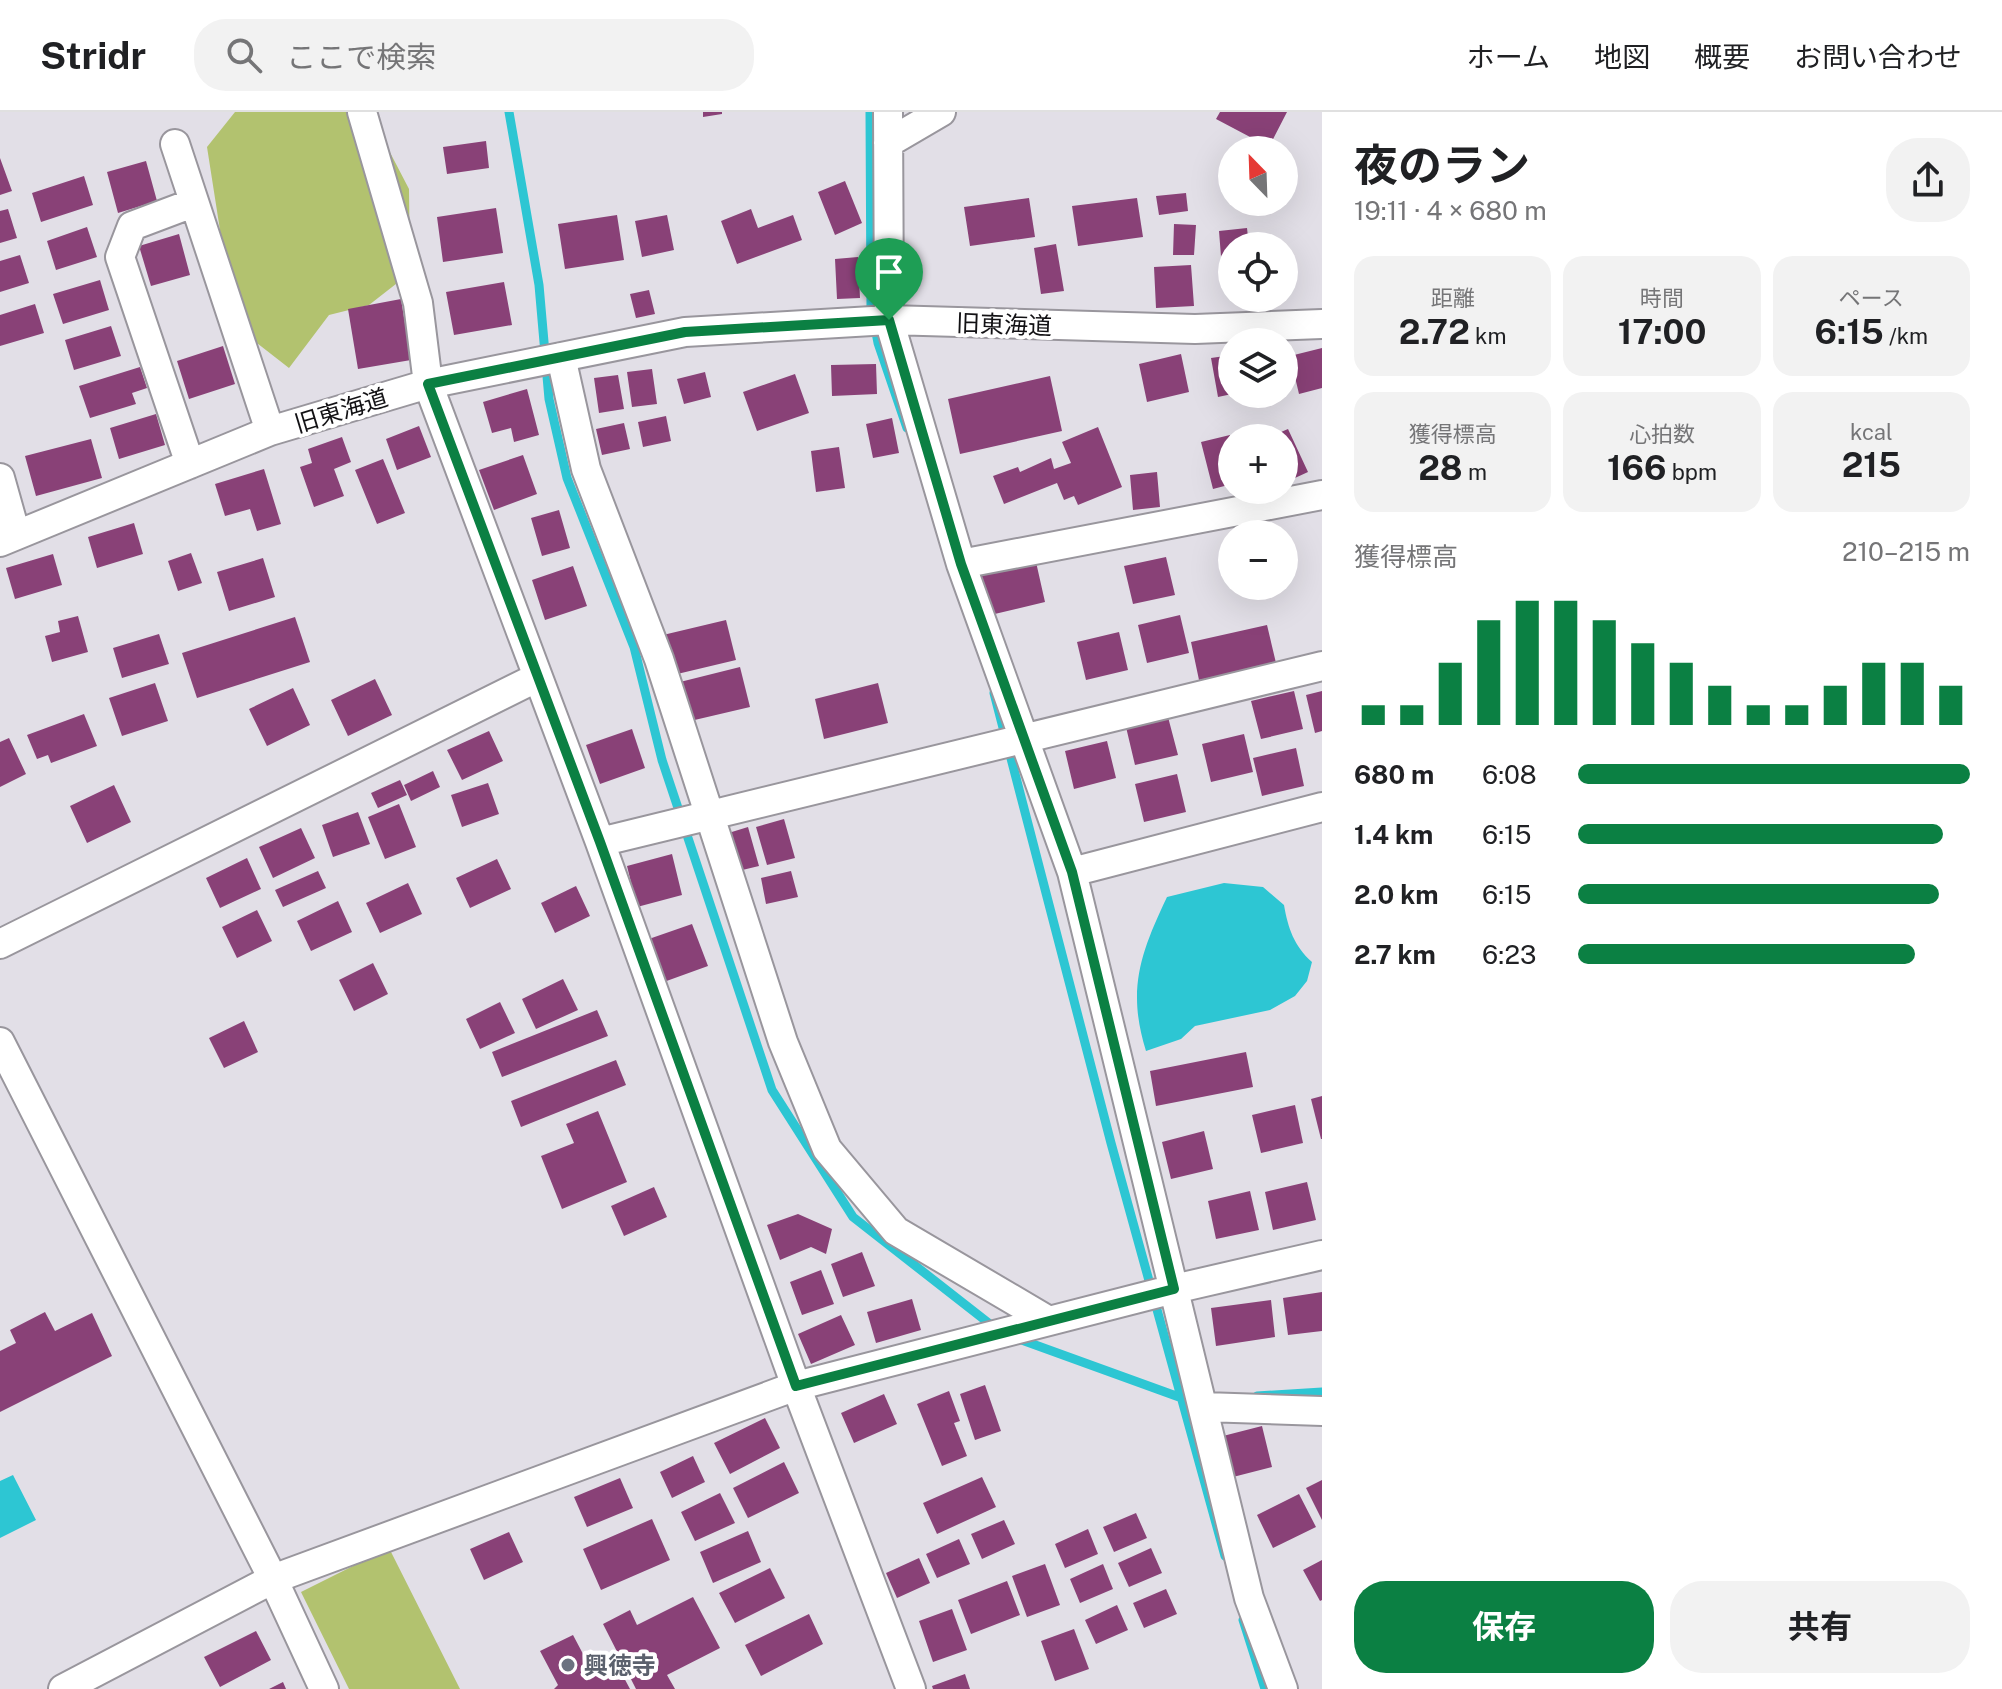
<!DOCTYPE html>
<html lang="ja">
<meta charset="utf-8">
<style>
body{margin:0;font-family:"Public Sans","Noto Sans JP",sans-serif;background:#f2f2f2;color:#202124;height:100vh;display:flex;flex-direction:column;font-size:30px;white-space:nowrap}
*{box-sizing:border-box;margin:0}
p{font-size:26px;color:#757577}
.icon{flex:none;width:44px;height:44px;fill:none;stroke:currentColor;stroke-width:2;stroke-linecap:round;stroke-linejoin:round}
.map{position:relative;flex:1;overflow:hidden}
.details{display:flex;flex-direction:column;background:#fff;width:680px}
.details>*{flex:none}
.needle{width:52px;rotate:337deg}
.fabs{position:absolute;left:1218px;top:24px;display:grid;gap:16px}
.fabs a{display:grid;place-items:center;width:80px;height:80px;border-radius:50%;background:#fff;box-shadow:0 8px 32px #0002;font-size:40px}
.pin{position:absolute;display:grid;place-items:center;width:68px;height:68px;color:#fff;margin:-82px -34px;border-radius:50% 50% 50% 0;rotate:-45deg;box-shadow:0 0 8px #0007}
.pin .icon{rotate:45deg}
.round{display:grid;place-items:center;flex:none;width:84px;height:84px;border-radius:32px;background:#f2f2f2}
.head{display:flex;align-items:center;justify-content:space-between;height:136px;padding:0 32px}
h1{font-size:44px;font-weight:700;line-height:60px}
.figures{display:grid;grid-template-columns:repeat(3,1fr);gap:12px;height:136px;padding:8px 32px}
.figures div{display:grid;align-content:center;border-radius:20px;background:#f2f2f2;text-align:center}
.figures b{font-size:34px;font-weight:700}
.figures small{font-size:22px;font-weight:400}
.figures p{font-size:22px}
.chart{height:224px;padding:16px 32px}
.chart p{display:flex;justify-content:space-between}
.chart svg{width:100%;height:144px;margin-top:8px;stroke:#0b8043;stroke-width:6}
.action{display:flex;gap:16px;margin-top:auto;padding:16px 32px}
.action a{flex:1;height:92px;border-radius:32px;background:#0b8043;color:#fff;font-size:32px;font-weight:700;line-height:92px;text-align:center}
.action a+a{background:#f2f2f2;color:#202124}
ul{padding:0 32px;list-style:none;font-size:26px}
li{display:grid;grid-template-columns:128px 96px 1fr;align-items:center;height:60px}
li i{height:20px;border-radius:10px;background:#0b8043}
header{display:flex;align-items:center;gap:48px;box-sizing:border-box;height:112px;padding:0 40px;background:#fff;border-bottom:2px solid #e0e0e0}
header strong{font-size:38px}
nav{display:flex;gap:44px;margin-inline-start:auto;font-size:28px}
.search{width:560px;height:72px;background:#f2f2f2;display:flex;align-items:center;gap:20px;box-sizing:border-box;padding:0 28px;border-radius:32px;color:#757577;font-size:30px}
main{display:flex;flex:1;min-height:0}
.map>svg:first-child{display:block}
.green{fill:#b2c26f}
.water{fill:#2dc6d3}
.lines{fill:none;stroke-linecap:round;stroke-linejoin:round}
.stream{stroke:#2dc6d3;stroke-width:9}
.building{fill:#894177}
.minor-casing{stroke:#99969d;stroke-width:32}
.minor{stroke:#fff;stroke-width:28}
.route-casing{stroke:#fff;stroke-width:16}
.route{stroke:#0b8043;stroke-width:10}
.worship-dot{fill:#6b7280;stroke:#fff;stroke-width:3}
.labels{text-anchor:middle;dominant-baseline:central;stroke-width:8;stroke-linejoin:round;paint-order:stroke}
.street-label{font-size:24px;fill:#121114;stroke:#fff}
.worship-label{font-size:24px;font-weight:bold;fill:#5b616d;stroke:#fff;text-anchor:start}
</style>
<header>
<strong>Stridr</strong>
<div class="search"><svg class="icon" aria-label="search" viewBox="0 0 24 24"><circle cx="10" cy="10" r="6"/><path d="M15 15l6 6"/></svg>ここで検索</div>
<nav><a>ホーム</a><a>地図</a><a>概要</a><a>お問い合わせ</a></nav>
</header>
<main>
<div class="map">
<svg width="1322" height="1577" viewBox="0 0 1322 1577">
<rect width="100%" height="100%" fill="#e2dfe7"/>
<!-- green -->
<path class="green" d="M235,0H369L409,77L410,161L369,193L329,203L289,256L235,214L207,35Z
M389,1436L460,1577H349L301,1480Z"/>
<!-- water -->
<path class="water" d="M1224,771L1263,775L1284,793C1288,816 1294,834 1312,850L1307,869L1295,884L1270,898L1195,914L1181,927L1146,939C1127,878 1140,842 1167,785Z
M13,1363L36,1408L0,1426V1369Z"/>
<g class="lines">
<!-- stream -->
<path class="stream" d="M509,0L539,173L549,287L567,366L634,535L662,648L772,978L853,1105L995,1216
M870,0L871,195L878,231L907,316
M994,581L1111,1031L1225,1444
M1016,1226L1179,1285H1195
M1257,1284L1322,1280
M1243,1508L1265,1577"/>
</g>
<!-- building -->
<path class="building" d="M703,0H722V2L703,5Z
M1220,0H1287L1269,35L1216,7Z
M486,29L489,56L447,62L443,35Z
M0,46L12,79L0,83Z
M146,49L157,89L118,101L107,60Z
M84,64L93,93L41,110L32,81Z
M845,69L862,111L835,123L818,80Z
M1186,81L1188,99L1159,103L1156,84Z
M1029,86L1035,125L970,134L964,95Z
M1137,86L1143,125L1078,134L1072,94Z
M496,96L503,141L443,150L437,105Z
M8,97L17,126L0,131V99Z
M751,97L758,116L793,103L802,128L737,152L721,109Z
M617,103L624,148L565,157L558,112Z
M667,103L674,138L642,145L635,109Z
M1174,112L1196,113L1194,143H1173Z
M87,115L97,145L56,158L47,129Z
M1247,116L1249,134H1232V157H1222L1219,119Z
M179,122L190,163L151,174L139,134Z
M1056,132L1064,179L1041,182L1034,136Z
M20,143L29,171L0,180V149Z
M858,145L860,186L837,187L835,147Z
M1191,153L1194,194L1156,196L1154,155Z
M100,168L109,198L63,212L53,182Z
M504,170L512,213L454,223L446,180Z
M649,178L655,202L636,206L630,182Z
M401,187L411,248L358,257L348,197Z
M35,192L44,221L0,234V203Z
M111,214L121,244L74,258L65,228Z
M223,234L235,272L189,287L177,249Z
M1322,236V276L1299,282L1290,244Z
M1181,242L1189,280L1147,290L1139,252Z
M1232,243V282L1218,285L1211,246Z
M876,252L877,282L832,284L831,253Z
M140,255L147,276L132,281L136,292L90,306L79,274Z
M652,257L657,292L632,295L627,260Z
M705,260L711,285L684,292L677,267Z
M795,262L809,301L757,319L743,280Z
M618,263L624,297L599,301L594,266Z
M1050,264L1062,319L960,342L948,287Z
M527,277L539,323L514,330L511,316L492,321L483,290Z
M156,302L165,333L119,347L110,316Z
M666,304L671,329L643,335L638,310Z
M892,306L899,341L873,346L866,312Z
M624,311L630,337L602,343L596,317Z
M419,314L431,345L397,358L386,327Z
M1098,315L1122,375L1078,393L1074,384L1064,388L1057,371L1004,392L993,364L1018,355L1020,360L1051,346L1054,357L1071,351L1062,330Z
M1288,317L1308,360L1284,371V326H1267Z
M1230,323L1232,372L1213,377L1201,330Z
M342,325L351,350L334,357L344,384L314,395L300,355L312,351L308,337Z
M91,327L102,366L36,384L25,344Z
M839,335L845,376L816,380L811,339Z
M523,343L537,382L494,398L479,358Z
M383,347L405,401L377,412L355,358Z
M264,357L281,412L257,419L250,397L225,404L215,372Z
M1157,360L1160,395L1133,398L1130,363Z
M559,398L570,436L542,444L531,406Z
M134,411L143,442L97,456L88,425Z
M191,441L202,471L178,479L168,449Z
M53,442L62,473L15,487L6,456Z
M1166,445L1175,483L1133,492L1124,454Z
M263,446L275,485L229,499L217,460Z
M1036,450L1045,490L982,505L972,465Z
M573,454L587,494L545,508L532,468Z
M1180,503L1189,541L1147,551L1138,513Z
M78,504L88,540L52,550L45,524L60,520L58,509Z
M295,505L310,550L197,586L182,541Z
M726,508L736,548L673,563L663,523Z
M1267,513L1276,551L1199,568L1191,530Z
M1119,520L1128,558L1086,568L1077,530Z
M159,522L169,552L122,566L113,536Z
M740,555L750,595L686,610L676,571Z
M375,567L392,603L348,624L331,588Z
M155,571L168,609L122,624L109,586Z
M878,571L888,611L824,627L815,587Z
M293,576L310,613L267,634L249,597Z
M1294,579L1303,617L1261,627L1251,589Z
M1322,579V619L1315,621L1306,583Z
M84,602L97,634L51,651L48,643L37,647L27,623Z
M1168,605L1178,643L1135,653L1126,615Z
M632,617L645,656L600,672L586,633Z
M489,619L503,649L462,668L447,638Z
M1244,622L1253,660L1211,670L1202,632Z
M9,626L26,662L0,675V630Z
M1107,629L1116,666L1074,677L1065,639Z
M1296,636L1304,674L1262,684L1253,646Z
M433,659L440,675L411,689L404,673Z
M1177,662L1186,700L1144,710L1135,672Z
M400,668L407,683L378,696L371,681Z
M488,671L499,702L462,715L451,683Z
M114,673L131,710L87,731L70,694Z
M399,692L416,735L385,747L368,705Z
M358,700L370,732L333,745L322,713Z
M784,707L795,746L767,753L756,715Z
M748,715L759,754L734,760L722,723Z
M301,716L315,746L273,766L259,735Z
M672,742L682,783L637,795L627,754Z
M247,746L261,777L220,796L206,766Z
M497,747L511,777L470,796L456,766Z
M318,759L326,776L283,795L275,778Z
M791,759L798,785L766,792L761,766Z
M408,771L422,802L380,821L366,791Z
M576,774L590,804L555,821L541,791Z
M338,789L352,820L311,839L297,809Z
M257,798L272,829L237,846L222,815Z
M692,812L708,854L661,871L646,828Z
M373,851L388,882L354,899L339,868Z
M563,867L578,898L536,917L522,887Z
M500,890L515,921L480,937L466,907Z
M597,898L608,924L502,965L492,940Z
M244,909L258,940L224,956L209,926Z
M1246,940L1253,975L1156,994L1150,959Z
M616,948L626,973L521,1015L511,989Z
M1322,984V1027H1321L1311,987Z
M1295,993L1303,1031L1261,1041L1252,1003Z
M598,999L627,1070L562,1097L541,1044L574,1031L566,1012Z
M1204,1019L1213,1057L1171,1067L1162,1030Z
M1307,1070L1316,1108L1273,1118L1265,1080Z
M654,1075L667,1105L624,1124L611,1094Z
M1250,1079L1259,1118L1216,1127L1208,1089Z
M798,1102L832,1117L826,1142L811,1135L780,1148L767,1113Z
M862,1140L875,1174L843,1185L831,1152Z
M821,1158L834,1192L802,1203L790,1170Z
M1322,1180V1219L1288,1223L1283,1186Z
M912,1187L921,1218L876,1231L867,1200Z
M1271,1188L1275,1225L1216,1234L1211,1196Z
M45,1200L55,1219L92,1201L112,1244L0,1300V1239L16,1231L10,1218Z
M841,1203L855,1233L811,1252L798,1222Z
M985,1273L1001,1319L975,1328L960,1282Z
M949,1279L960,1309L954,1311L967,1344L942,1354L917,1292Z
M884,1282L897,1312L854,1331L841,1301Z
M765,1306L780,1336L730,1362L714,1331Z
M1262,1314L1272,1355L1233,1365L1223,1324Z
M693,1344L705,1370L672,1386L660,1360Z
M784,1350L799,1381L748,1406L733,1376Z
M982,1365L996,1395L937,1422L923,1391Z
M620,1366L633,1396L587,1415L574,1385Z
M1322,1368V1408L1306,1376Z
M720,1381L735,1411L695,1429L681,1400Z
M1299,1382L1316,1415L1273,1436L1257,1403Z
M1136,1401L1147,1426L1114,1440L1103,1415Z
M652,1407L670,1448L601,1478L583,1437Z
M1004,1408L1015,1432L982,1447L971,1422Z
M1088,1417L1098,1442L1065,1456L1055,1432Z
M748,1419L761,1450L713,1471L700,1440Z
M509,1420L523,1450L484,1468L470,1437Z
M959,1427L970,1452L937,1466L926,1442Z
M1151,1436L1162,1461L1129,1475L1118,1451Z
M919,1446L930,1471L897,1486L886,1461Z
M1322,1448V1488L1320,1489L1303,1458Z
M1045,1452L1060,1493L1027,1505L1012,1464Z
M1103,1452L1113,1477L1080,1491L1070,1467Z
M770,1456L785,1486L735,1511L719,1481Z
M1007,1469L1020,1503L971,1522L958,1488Z
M1166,1477L1177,1502L1144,1516L1133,1491Z
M693,1485L720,1536L667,1563L675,1577H636L603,1512L630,1498L637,1513Z
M1117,1493L1128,1518L1096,1532L1085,1508Z
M952,1497L967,1538L933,1550L919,1509Z
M809,1502L823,1532L761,1564L745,1533Z
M1074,1517L1089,1557L1055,1569L1041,1529Z
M256,1519L271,1548L220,1575L204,1545Z
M573,1523L592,1559L614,1547L630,1577H554L558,1573L540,1539Z
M965,1562L970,1577H933L932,1574Z
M283,1570L286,1577H269Z"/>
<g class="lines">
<!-- minor casing -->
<g class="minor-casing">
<path id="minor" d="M362,0L418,191L428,272L600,730L796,1274L911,1577
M888,0L889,208L961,452L1072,760L1249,1486L1283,1577
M888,31L941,0
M175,32L270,319
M561,245L586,357L659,547L783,930L827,1037L896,1119L1049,1209
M190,352L120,145L132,114L193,91
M0,366L16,423
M0,430L270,319L428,272L685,220L889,208L1195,217L1322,212
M961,452L1322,383
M600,730L1322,554
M1072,760L1322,695
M0,832L538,565
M0,930L273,1467L324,1577
M1204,1295L1322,1299
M63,1577L273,1467L796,1274L1174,1177L1322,1143"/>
</g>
<!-- minor -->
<use href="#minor" class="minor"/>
</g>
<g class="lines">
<!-- route casing -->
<g class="route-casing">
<path id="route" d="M889,208L961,452L1072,760L1174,1177L796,1274L600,730L428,272L685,220Z"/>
</g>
<!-- route -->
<use href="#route" class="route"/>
</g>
<!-- markers -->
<circle class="worship-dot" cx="568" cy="1553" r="8"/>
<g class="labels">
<!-- street labels -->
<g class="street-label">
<text transform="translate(1004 212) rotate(2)">旧東海道</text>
<text transform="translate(341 298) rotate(-17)">旧東海道</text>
</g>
<!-- worship labels -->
<g class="worship-label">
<text x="584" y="1553">興徳寺</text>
</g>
</g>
</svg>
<div class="fabs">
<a><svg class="needle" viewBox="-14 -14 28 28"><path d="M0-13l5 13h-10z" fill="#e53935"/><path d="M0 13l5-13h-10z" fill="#757577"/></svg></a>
<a><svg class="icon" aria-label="locate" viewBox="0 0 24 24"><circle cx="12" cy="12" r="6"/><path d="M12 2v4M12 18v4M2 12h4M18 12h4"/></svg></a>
<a><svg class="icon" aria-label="layers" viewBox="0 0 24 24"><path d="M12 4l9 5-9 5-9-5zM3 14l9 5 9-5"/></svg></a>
<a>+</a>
<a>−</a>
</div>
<div class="pin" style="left:889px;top:208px;background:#1e9e55"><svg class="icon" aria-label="arrive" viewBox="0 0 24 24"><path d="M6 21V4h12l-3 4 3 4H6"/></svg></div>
</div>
<section class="details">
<div class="head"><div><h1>夜のラン</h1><p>19:11 · 4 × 680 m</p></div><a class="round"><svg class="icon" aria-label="share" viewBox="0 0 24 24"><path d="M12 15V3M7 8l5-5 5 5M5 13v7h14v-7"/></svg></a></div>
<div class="figures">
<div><p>距離</p><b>2.72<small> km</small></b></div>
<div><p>時間</p><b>17:00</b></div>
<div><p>ペース</p><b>6:15<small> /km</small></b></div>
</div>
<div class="figures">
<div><p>獲得標高</p><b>28<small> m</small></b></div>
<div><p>心拍数</p><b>166<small> bpm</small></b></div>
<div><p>kcal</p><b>215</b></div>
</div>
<div class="chart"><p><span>獲得標高</span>210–215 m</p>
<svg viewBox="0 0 160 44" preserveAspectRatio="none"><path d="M5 44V38M15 44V38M25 44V25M35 44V12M45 44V6M55 44V6M65 44V12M75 44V19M85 44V25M95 44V32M105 44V38M115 44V38M125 44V32M135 44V25M145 44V25M155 44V32"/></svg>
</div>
<ul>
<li><b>680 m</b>6:08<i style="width:100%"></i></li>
<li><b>1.4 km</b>6:15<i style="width:93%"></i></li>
<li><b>2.0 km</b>6:15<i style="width:92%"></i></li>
<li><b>2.7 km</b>6:23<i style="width:86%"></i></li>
</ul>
<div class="action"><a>保存</a><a>共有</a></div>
</section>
</main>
